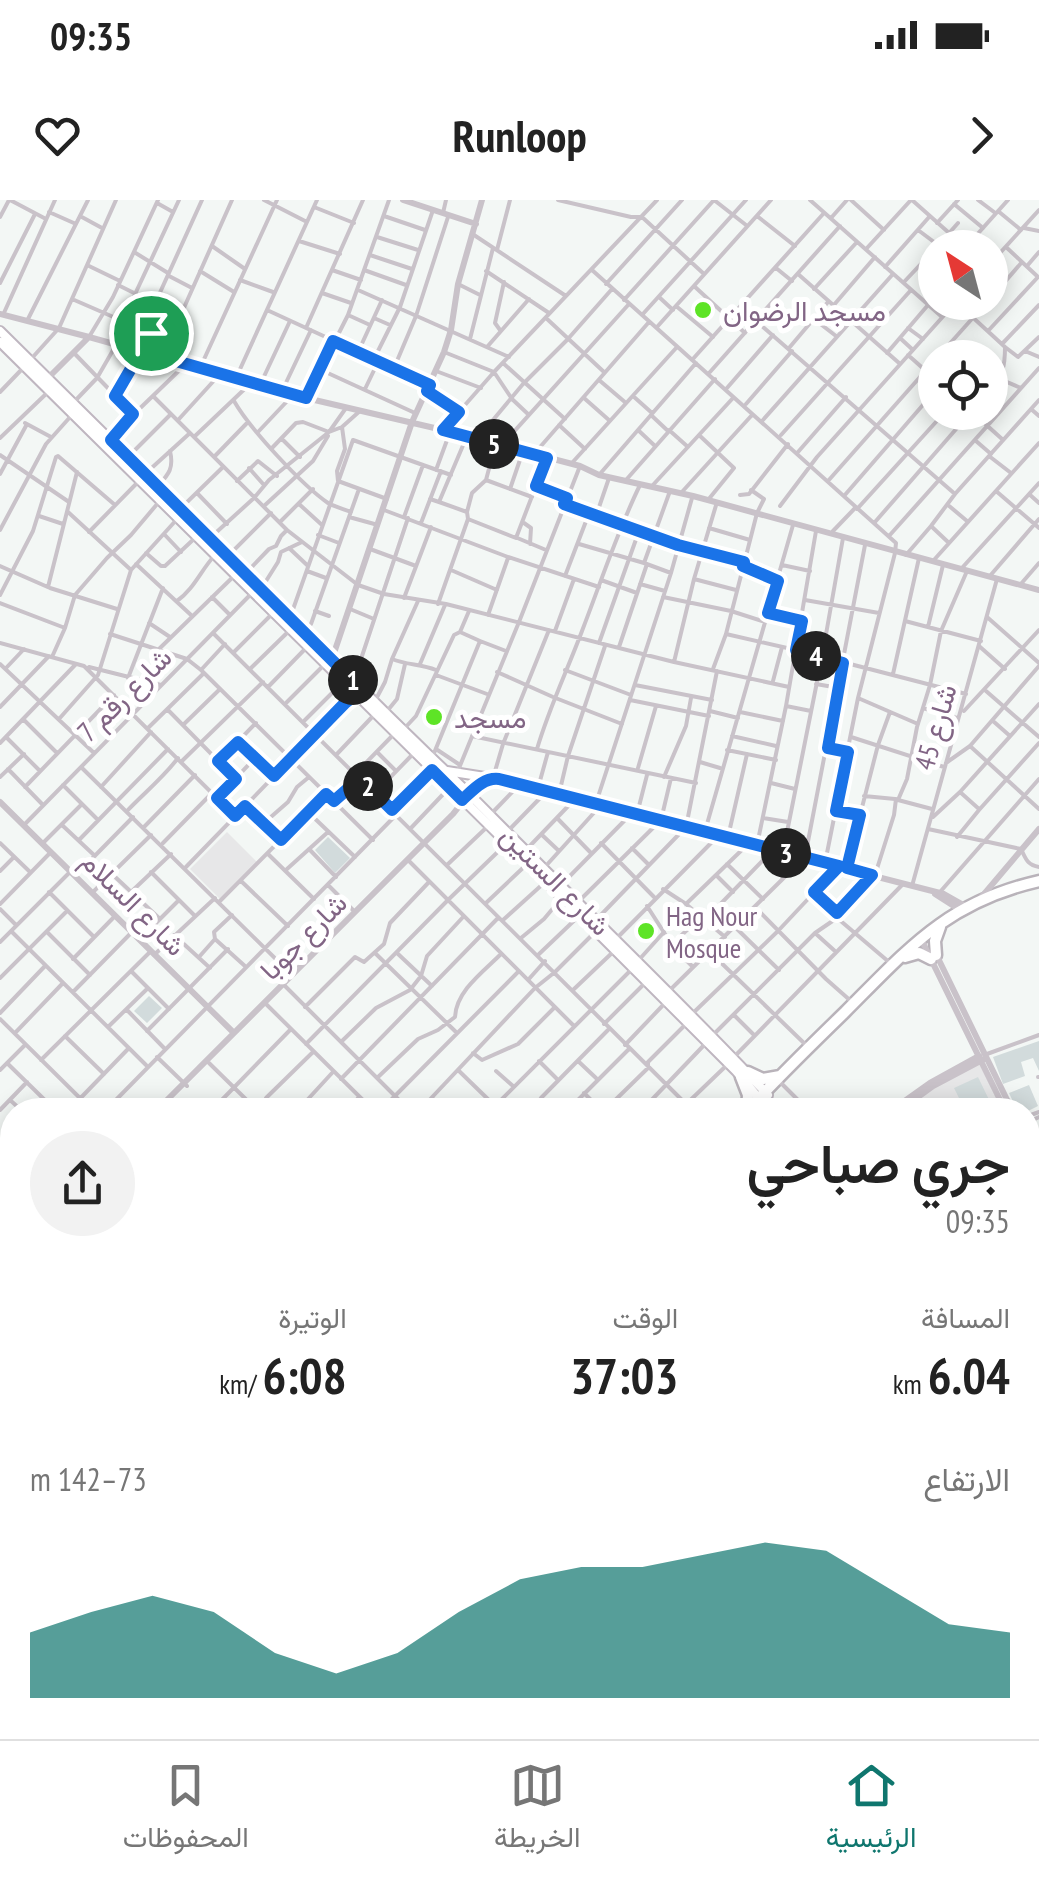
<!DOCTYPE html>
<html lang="ar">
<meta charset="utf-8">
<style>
body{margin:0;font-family:"PT Sans Narrow",Vazirmatn,sans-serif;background:#f2f2f2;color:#222;direction:rtl;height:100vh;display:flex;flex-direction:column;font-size:38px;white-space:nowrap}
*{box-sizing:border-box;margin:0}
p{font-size:32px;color:#767676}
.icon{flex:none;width:55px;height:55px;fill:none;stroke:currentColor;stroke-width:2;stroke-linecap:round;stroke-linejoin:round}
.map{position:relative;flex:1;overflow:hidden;direction:ltr}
.drawer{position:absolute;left:0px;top:898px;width:1040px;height:642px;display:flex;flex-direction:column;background:#fff;border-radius:40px 40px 0 0;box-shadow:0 5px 25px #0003;direction:rtl}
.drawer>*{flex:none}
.needle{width:65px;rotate:324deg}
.fabs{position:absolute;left:918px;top:30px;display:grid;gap:20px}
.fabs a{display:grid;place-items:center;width:90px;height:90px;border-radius:50%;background:#fff;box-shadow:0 5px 25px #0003;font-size:50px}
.pin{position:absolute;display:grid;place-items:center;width:85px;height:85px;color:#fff;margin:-42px;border:5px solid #fff;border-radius:50%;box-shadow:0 2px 10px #0007}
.km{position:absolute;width:50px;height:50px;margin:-25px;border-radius:50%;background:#222;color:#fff;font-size:28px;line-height:50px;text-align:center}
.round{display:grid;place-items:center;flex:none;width:105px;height:105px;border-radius:52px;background:#f2f2f2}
.headline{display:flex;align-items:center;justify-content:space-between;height:170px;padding:0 30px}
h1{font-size:55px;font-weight:600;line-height:75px}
.stats{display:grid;grid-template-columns:repeat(3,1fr);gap:15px;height:170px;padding:10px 30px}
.stats div{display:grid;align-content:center}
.stats b{font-size:50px;font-weight:600}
.stats small{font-size:28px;font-weight:400}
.stats p{font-size:28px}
.chart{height:280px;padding:20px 30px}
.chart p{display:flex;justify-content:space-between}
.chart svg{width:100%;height:180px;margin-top:10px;fill:#0f766e;opacity:.7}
.status{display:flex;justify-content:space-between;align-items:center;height:70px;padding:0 50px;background:#fff;direction:ltr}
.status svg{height:28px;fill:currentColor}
header{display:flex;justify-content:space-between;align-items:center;height:130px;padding:0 30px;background:#fff;font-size:45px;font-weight:600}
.tabs{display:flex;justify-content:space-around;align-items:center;height:140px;border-top:2px solid #e0e0e0;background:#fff;font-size:28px;color:#767676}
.tabs a{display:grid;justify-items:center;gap:5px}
.tabs .selected{color:#0f766e}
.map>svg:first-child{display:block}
.built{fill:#e7e7e8}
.green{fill:#d2dbdc}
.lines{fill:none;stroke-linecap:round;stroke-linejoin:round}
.secondary-casing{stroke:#bfb6c0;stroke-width:12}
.primary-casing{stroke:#bcb5bd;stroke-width:14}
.trunk-casing{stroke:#b9b3ba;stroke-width:15}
.minor{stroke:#c9c2c9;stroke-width:4}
.tertiary{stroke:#c9c2c9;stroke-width:6}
.secondary{stroke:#fff;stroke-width:8}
.primary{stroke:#fff;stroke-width:9}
.trunk{stroke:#fff;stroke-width:10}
.rail-casing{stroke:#afa4b0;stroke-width:6}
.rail{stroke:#fff;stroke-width:2.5;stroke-dasharray:8;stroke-linecap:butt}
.route-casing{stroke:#fff;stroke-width:20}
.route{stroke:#1a73e8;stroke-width:12}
.poi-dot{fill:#5ee426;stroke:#fff;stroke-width:4}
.labels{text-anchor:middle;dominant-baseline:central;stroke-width:10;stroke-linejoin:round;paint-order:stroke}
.poi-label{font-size:28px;fill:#826585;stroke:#fff;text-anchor:start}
.street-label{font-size:28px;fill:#826585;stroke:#fff}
</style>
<div class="status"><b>09:35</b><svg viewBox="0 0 49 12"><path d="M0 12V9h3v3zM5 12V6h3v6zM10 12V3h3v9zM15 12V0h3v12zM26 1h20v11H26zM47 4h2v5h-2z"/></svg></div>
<header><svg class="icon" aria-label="forward" viewBox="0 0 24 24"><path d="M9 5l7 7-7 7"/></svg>Runloop<svg class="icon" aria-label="heart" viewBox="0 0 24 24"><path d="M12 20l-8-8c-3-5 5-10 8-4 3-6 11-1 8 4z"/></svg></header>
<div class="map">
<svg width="1039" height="1539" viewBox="0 0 1039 1539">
<rect width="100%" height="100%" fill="#f3f7f5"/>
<!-- built -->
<path class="built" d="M227,632L257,662L220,699L190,669Z
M979,863L1002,910H903L919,897Z
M161,1528H411L423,1539H150Z
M451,1528H524L512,1539H463Z"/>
<!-- green -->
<path class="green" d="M328,637L350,658L335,673L315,650Z
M149,796L162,808L147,823L134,811Z
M1039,841V871L1033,858L1021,862L1025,876L1003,884L993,857Z
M978,877L994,910H965L954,888Z
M1029,885L1038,906L1028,911L1017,910L1009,893Z"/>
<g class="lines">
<!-- secondary casing -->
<g class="secondary-casing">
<path id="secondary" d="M0,131L354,481C398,527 445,569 489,614C582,708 678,799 768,895
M0,142L596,731L736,871L761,901
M447,571L491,578"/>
</g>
<!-- primary casing -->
<g class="primary-casing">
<path id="primary" d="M0,1229L12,1242
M435,1528L447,1539"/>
</g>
<!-- trunk casing -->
<g class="trunk-casing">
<path id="trunk" d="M936,755L935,741L940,727
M905,757L919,753L931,759
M748,872L763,879L780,876
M741,877L748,895L747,909
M748,910C779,876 812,844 845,812C909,748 947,702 1039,681
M127,1539L138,1528"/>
</g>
<!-- minor -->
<path class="minor" d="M10,0L46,19
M264,0L307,22
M558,0L631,17H642L704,74
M714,0L746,25
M810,0L942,117
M851,0L884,30
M912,0L966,48
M978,0L994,12
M157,3L173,12
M954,4L983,28
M314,7L354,23
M998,11L1021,30
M49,12L76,24
M443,13L446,0
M80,16L102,28
M384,16L425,30
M757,16L795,46
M0,17L9,0
M831,18L847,0
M937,23L958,0
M1024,28L1039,31
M918,30L938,45
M474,35L566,96
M377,37L418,50
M299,41L340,54
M212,46L245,69
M867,48L911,0
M936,48L958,23
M965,48L1008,0
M497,50L510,0
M134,52L168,73
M370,55L412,69
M1022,62L1037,76
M922,63L935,75
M990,64L1039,10
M89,66L120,81
M1027,66L1039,52
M885,67L930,16
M776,68L792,81
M332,70L361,80
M364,70L406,85
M592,70L896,343L895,353L858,498L825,663
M200,71L234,92
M486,71L549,113
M798,74L899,163
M169,76L192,88
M240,80L273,92
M904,82L935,49
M0,83L35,14
M458,84L480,95
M606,84L682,0
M118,85L136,94
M694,86L745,133
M814,89L857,42
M358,90L509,157
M322,93L351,103
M659,97L673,110
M72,99L141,129
M990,99L1022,62L1006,47
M624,100L714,0
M676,106L713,137
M833,106L875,57
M267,110L430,185
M3,115L55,0
M348,115L370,125
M642,115L746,0
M374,118L390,125
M546,118L604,172
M814,119L836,136
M27,121L88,0
M756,121L955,294
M122,122L179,0
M657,127L771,0
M306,128L363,0
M908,128L923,139
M143,130L202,0
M500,130L495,123L504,82
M988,131L1038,77
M89,137L113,97L158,0
M900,138L913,150
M470,139L493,48
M1002,144L1039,105
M487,147L529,99
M789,148L828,102
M359,150L382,100
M1025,151L1039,157
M444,152L494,172L512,199L529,215
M74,153L133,214
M887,153L928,105
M908,155L935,179
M162,157L232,0
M32,158L59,128L116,0
M937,158L987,102
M374,159L400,107L433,10
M692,160L824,13
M503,163L565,219
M200,168L277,0
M394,168L416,116L448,17
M319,169L415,213
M436,171L481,188
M710,172L840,26
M236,178L317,0
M599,180L626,203
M990,180L1000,179L1021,188
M260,185L290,121
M727,188L773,135
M283,189L311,130
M365,189L378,162
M427,191L459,212
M990,191C1003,176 1005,166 1005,147L1018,157L1039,137
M0,192L25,166
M115,196L153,129L158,126L173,132
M153,196L287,330L358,385L384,394L446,404L674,462L789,487
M633,196L652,213
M306,198L348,115L389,0
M584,198L610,221
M234,201C250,229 302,285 328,303C335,307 344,309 351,312
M73,203L97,178L116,145
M746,204L792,151
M1031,209L1039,216
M972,212L1002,239
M651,215L668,231
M179,219L220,174
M763,220L893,74
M25,223L51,237
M559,225L585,249
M342,227L345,249L337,271L338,281L387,299
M443,230L494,172L657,0
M638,230L655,246
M669,230L688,247
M258,232L292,196
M699,235L734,268L708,300
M781,235L911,90
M194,237L252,182
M0,238L47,193
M478,238L523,184L567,140L612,89
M112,239L133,215L186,164
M282,239L300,257
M976,241L991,254
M502,245L629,104
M272,248L296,223L303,222L329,232L342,227L361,210
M798,252L846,197
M534,254L649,122
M0,255L69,302
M989,256L1011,273
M128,257L171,214
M214,257L248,222
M571,264L677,147
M249,268L264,285
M436,270L450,232
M0,274L27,224
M145,274L190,233
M599,275L696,163
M486,280L532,297
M626,280L715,179
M237,281L258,261L277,276
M828,281L935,160
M158,286C169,274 174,268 170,251
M536,286L567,298
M652,286L733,198
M510,289L523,251
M670,291L644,363L671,373
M996,291L1039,328
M197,293L227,324
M681,293L752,215
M1029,294L1039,303
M740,295L749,294L788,244
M844,296L935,191
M430,299L439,302L467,236
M439,302L467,312
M299,304L322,325
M564,304L679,345L744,362
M948,305L967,321
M264,306L313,261L328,236
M780,306L817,257L956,102L1005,147
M180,309L223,267
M857,309L945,212
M384,310L508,357L599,387
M68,312L131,370
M39,316L63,324
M596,316L609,278
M349,317L378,325
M404,317L423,265
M468,319L516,338L547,257
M281,321L313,289
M875,322L971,212
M421,323L441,271
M524,323L531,328L530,344
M931,326L949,343
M709,328L750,340
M0,330L46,244L71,216
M833,331L856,307
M89,332L138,282
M164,334L181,352
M318,335L339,343
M889,336L1039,168
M515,337L546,350
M210,338L254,298L269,280L329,232L346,208
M579,344L644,363
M289,348L307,365
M370,349L416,366
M146,353L161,366H165L195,338
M906,355L931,326L955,294L1039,200
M228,356L271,313
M933,361L1039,243
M136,364L191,415
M782,365L810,371
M0,366L50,388L117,409
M743,367L776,380
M961,369L1039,283
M451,370L497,390
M307,371L326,378
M247,372L269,349L276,346L281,336L287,330
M565,376L588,316
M989,377L1039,319
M694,379L736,390
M601,380L637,393
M640,384L665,391
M1020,385L1039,363
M48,387L77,272
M261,389L278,362L281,352L302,342
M0,395L33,331L56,257L58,256L115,305
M212,397L230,415
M663,397L731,411L765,422
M404,398L431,327
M805,400L879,413
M177,401C194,389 201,370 215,355
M418,401L392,459C407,465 421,464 436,470
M0,403L65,428
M438,404L468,319L467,312L472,293L486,280L495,246
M350,409L374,419
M315,411L329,416
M469,411L460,432L480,441
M768,413L801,421
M291,415L353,240L451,275
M488,415L508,358
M987,417L1039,463
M905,421L981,441
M149,423L170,437
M311,424L359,289
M928,427L943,365
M555,431L574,379
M213,433L692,910
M110,434L187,459L201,470L373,640
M726,434L796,450L966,494
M0,443L84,466L235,616
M599,443L639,331
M979,446L1005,469
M619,447L647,364
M159,449L234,376
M233,453L272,414
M52,457L65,428L75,395L107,358L131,335L158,303
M674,462L694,379L717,302
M0,464L94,553
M420,464L445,405
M7,467L24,449
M89,467L161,485
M250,469L290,430
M713,469L726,434L757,313L764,299L751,290
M201,470L225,444
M565,470L631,495
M497,472L553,497L622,524
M893,474L919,358
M436,475L487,494
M128,478L163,388
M354,480L408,318
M773,481L782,447
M816,484L839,488
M635,485L712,500
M268,487L307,447
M986,491L1039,537
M858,498L918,524
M630,500L709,516
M375,501L385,482L392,459
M287,502L326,463
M786,506L811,511
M0,507L49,456
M923,508L957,518
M168,510L236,579
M388,510L397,499L405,464
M710,511L738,518
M964,511L1039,430
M740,512L783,521
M23,519L57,553
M59,519L98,475L131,370L179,317
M305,520L344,481
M993,521L1010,536
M183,525L219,490
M148,528L204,473
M402,531L416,516L454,435L460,432
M472,536L696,583
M732,536L776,546
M6,537L40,571
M851,537L944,567
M0,543L76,464
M238,543L274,576
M970,546L1039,609
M828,548L848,552
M436,549L460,565
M537,549C549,508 567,471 582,431C601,382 617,332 640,285
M727,550L776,560
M377,552L395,570
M336,555L374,515
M432,558L480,441L506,451
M182,561L263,482
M219,561L256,523
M700,562L720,568
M946,563L970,546L1039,466
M81,567L291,774
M638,568L656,506
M8,569L43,605
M457,573L519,422L580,266
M355,574L394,534
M0,577L24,554
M664,577L686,526L691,498
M493,578L503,544L549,430
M771,583L795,589
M63,585L98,620
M25,587L114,495
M101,587L151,532
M538,588L548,552
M960,592L979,609
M375,593L413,554
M559,594L568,556L605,446
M864,596L895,599
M217,598L255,558
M898,600L932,609
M334,601L360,578
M596,603L671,373L692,298
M245,606L281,639
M392,610L431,571
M127,611C144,593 163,578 178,558
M836,611L860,615
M308,612L355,657
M492,613L517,587
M637,614L647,575
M933,617L960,592L1039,504
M557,618L591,653
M763,618L788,622
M264,623L288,602L297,587L309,577
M24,625L252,393
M62,625L95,656
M144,627L195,575
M411,628L449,588
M928,629L1021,649C1026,659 1027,665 1039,667
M705,631L793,325
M507,632L545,593
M541,634L559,651
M728,637L747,554
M957,637L979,610L1039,543
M79,640L168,549
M0,643L29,671
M43,643L82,604
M163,643L212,593
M601,643L654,697
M757,645L786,506L816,331
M632,648L649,665
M309,649L336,677
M525,651L574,600
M783,652L822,457L843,338
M268,654L314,699
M409,661L574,826
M727,664L763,699
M447,665L487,627
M847,666L878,545L890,512
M185,668L345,503L357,493
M544,668L601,605
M287,669L328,632
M0,671L14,657
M151,672L194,715
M112,674L160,719
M716,675L733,692
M875,675L894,615L896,599L898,600L907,579L917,527L930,485L941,431L967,371
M75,676L133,617
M241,681L288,726
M328,685L353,710
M561,685L631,614
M912,686L997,379
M663,689L686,704L725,737
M49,692L94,737
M131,692L171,654
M814,692L837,712
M940,692L1039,579
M92,693L151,635
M219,702L325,595
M578,702L661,620L671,578
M486,703L526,665
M0,704L49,654
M686,704L747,645
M647,706L674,748L692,766
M755,707L826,779L852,802
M0,709L16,725
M232,715L214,732L215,739L246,767
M836,717L889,762
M503,720L544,683
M596,720L686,627L717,471
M705,720L771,652
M736,728L779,770
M11,731L146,865
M47,732L90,775
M815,733L836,752
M174,735L210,768
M521,738L544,719L560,700
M617,738L716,638
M139,740L178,701
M0,742L70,672
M672,744L701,717
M710,752L807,846
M375,753L457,833
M397,753L432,786
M154,755L215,698
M538,755L580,715
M199,757L215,739
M73,759L115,716
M637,762L664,732
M131,771L169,809
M0,778L67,711
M528,780L545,761
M285,786L409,910
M573,790L613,752
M73,792L132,732
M668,792L805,657L865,345
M266,804L373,910
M305,807L355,757L364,762L384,744L390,723L429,682
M127,810L165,849
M0,813L45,766
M691,815L778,731L839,666
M734,815L754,835
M0,819L92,910
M604,824L646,782
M108,827L147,789
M147,831L228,749
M15,833L63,783
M714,834L815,733L834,720L840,708L872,675
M65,836L104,874
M341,842L376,808L410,790L421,776L427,756L464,716
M306,844L448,700L507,643
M625,845L666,802
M473,853L482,860L518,844L555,807
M987,854L1039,835
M157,857L187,886
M733,858L903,684
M41,860L151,751
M539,861L557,879
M578,861L596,878
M7,863L55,910
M209,863L257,910
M0,870L25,845
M458,870L494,905
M496,871L513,886
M1038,877H1039
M377,878L418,839L438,830L455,817C456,791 484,771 501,754
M341,879L498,718
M780,882L808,910
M584,893L601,910
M432,898L444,910
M541,898L555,910
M10,900L21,910
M0,910L27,882
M69,910L128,849
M106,910L397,614
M212,910L291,829
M276,910L277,908L266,898L312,853
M298,910L332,873
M347,910L359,897
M381,910L519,771
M420,910L535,788L555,772L596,731
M491,910L633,768
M533,910L541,898L608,830
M568,910L629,849
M605,910L648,868V862L686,824
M642,910L707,842
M680,910L727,865
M1028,916L1039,912
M1028,922L1039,917
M0,945L12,932
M0,970L12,982
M0,979L12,967
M1028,995L1039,989
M1028,1004L1039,998
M0,1018L12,1005
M0,1042L12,1053
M1028,1045L1039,1037
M1028,1088L1039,1078
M1028,1094L1039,1084
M0,1101L11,1111
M1028,1111L1039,1123
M0,1123L12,1111
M0,1168L12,1157
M1028,1171L1039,1155
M1028,1184L1039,1164
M1028,1193L1039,1204
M0,1204L12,1216
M2,1206L12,1195
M1028,1236L1039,1225
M0,1289L12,1301
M0,1323L12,1337
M1028,1323L1039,1345
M0,1362L12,1350
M4,1396L12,1405
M1028,1397L1039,1387
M0,1400L12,1387
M1028,1416L1039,1428
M0,1458L12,1445
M1,1458L12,1470
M1028,1512L1039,1500
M110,1528L122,1539
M0,1538L11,1527
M51,1539L62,1528
M762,1539L773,1528
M768,1539L780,1528
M1001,1539L1012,1528"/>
<!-- tertiary -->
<path class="tertiary" d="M403,0L476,24
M0,114L89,137
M48,178L89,137L306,198L443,230L580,266L599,275L693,296L1039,390
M332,459L412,222L444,152L451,130L458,84L482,0
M0,602L234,833
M935,694L960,710
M979,700L1039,629
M922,741L1005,910
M936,754L1012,910
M157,910L453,614C464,599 475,587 491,578L944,694L967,707
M892,910L930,883L979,856
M900,910L933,886L984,859
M1028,943L1039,966
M1028,957L1039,981
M0,1074L12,1061
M0,1515L12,1527
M14,1528L25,1539
M721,1528L733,1539
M638,1539L650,1528"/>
<!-- secondary -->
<use href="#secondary" class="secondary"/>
<!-- primary -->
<use href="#primary" class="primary"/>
<!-- trunk -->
<use href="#trunk" class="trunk"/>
<!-- rail casing -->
<g class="rail-casing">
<path id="rail" d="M1018,1539L1039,1518"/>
</g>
<!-- rail -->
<use href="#rail" class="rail"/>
</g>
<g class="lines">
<!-- route casing -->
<g class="route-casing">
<path id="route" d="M158,126L172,132L162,157L306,198L333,141L430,185L427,191L459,212L443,230L547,258L536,286L567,298L564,304L678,345L744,362L743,366L778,381L768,413L802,421L796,450L843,463L828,548L848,552L836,611L860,615L847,668L872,675L837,713L814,692L839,666L499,579C484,577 473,590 462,600L432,570L392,610L360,578L334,601L326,594L281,640L245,606L235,616L217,598L236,579L218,561L238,542L274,576L345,503L362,490L111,240L133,214L115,196L154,129Z"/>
</g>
<!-- route -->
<use href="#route" class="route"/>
</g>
<!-- markers -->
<g class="poi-dot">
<circle cx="703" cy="110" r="10"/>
<circle cx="434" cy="517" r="10"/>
<circle cx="646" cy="731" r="10"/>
</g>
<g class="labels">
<!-- poi labels -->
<g class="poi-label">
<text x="723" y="110">مسجد الرضوان</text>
<text x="454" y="517">مسجد</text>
<text x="666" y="715">Hag Nour<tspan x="666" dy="32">Mosque</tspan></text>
</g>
<!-- street labels -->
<g class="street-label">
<text transform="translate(124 494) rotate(-45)">شارع رقم 7</text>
<text transform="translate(935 527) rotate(-74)">شارع 45</text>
<text transform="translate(556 680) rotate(45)">شارع الستين</text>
<text transform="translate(134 703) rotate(45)">شارع السلام</text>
<text transform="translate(303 736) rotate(-45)">شارع جوبا</text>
</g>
</g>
</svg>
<div class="fabs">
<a><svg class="needle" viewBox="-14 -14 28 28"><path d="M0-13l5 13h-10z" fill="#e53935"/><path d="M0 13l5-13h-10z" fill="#767676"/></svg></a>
<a><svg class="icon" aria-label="locate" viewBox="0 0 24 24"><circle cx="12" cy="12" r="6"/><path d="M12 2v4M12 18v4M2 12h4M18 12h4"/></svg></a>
</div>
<div class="pin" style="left:151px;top:133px;background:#1e9e55"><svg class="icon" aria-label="arrive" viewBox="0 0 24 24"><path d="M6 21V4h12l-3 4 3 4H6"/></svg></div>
<b class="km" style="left:353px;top:480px">1</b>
<b class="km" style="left:368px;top:586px">2</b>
<b class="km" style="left:786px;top:653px">3</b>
<b class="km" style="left:816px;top:456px">4</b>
<b class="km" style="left:494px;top:244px">5</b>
<section class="drawer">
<div class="headline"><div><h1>جري صباحي</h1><p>09:35</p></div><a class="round"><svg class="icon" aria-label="share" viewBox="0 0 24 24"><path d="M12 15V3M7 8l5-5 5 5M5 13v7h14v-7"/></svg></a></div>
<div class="stats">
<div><p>المسافة</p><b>6.04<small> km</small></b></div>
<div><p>الوقت</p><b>37:03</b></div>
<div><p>الوتيرة</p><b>6:08<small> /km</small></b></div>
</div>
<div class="chart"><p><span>الارتفاع</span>73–142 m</p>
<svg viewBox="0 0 160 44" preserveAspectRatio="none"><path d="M0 44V28L10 23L20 19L30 23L40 33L50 38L60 33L70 23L80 15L90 12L100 12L110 9L120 6L130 8L140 17L150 26L160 28V44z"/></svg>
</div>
</section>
</div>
<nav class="tabs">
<a class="selected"><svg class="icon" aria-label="home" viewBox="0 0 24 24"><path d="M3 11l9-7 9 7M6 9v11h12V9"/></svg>الرئيسية</a>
<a><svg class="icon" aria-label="map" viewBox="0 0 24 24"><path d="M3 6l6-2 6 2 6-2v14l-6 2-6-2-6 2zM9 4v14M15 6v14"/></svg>الخريطة</a>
<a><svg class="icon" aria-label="saved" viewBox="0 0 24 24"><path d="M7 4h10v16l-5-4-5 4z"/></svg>المحفوظات</a>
</nav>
